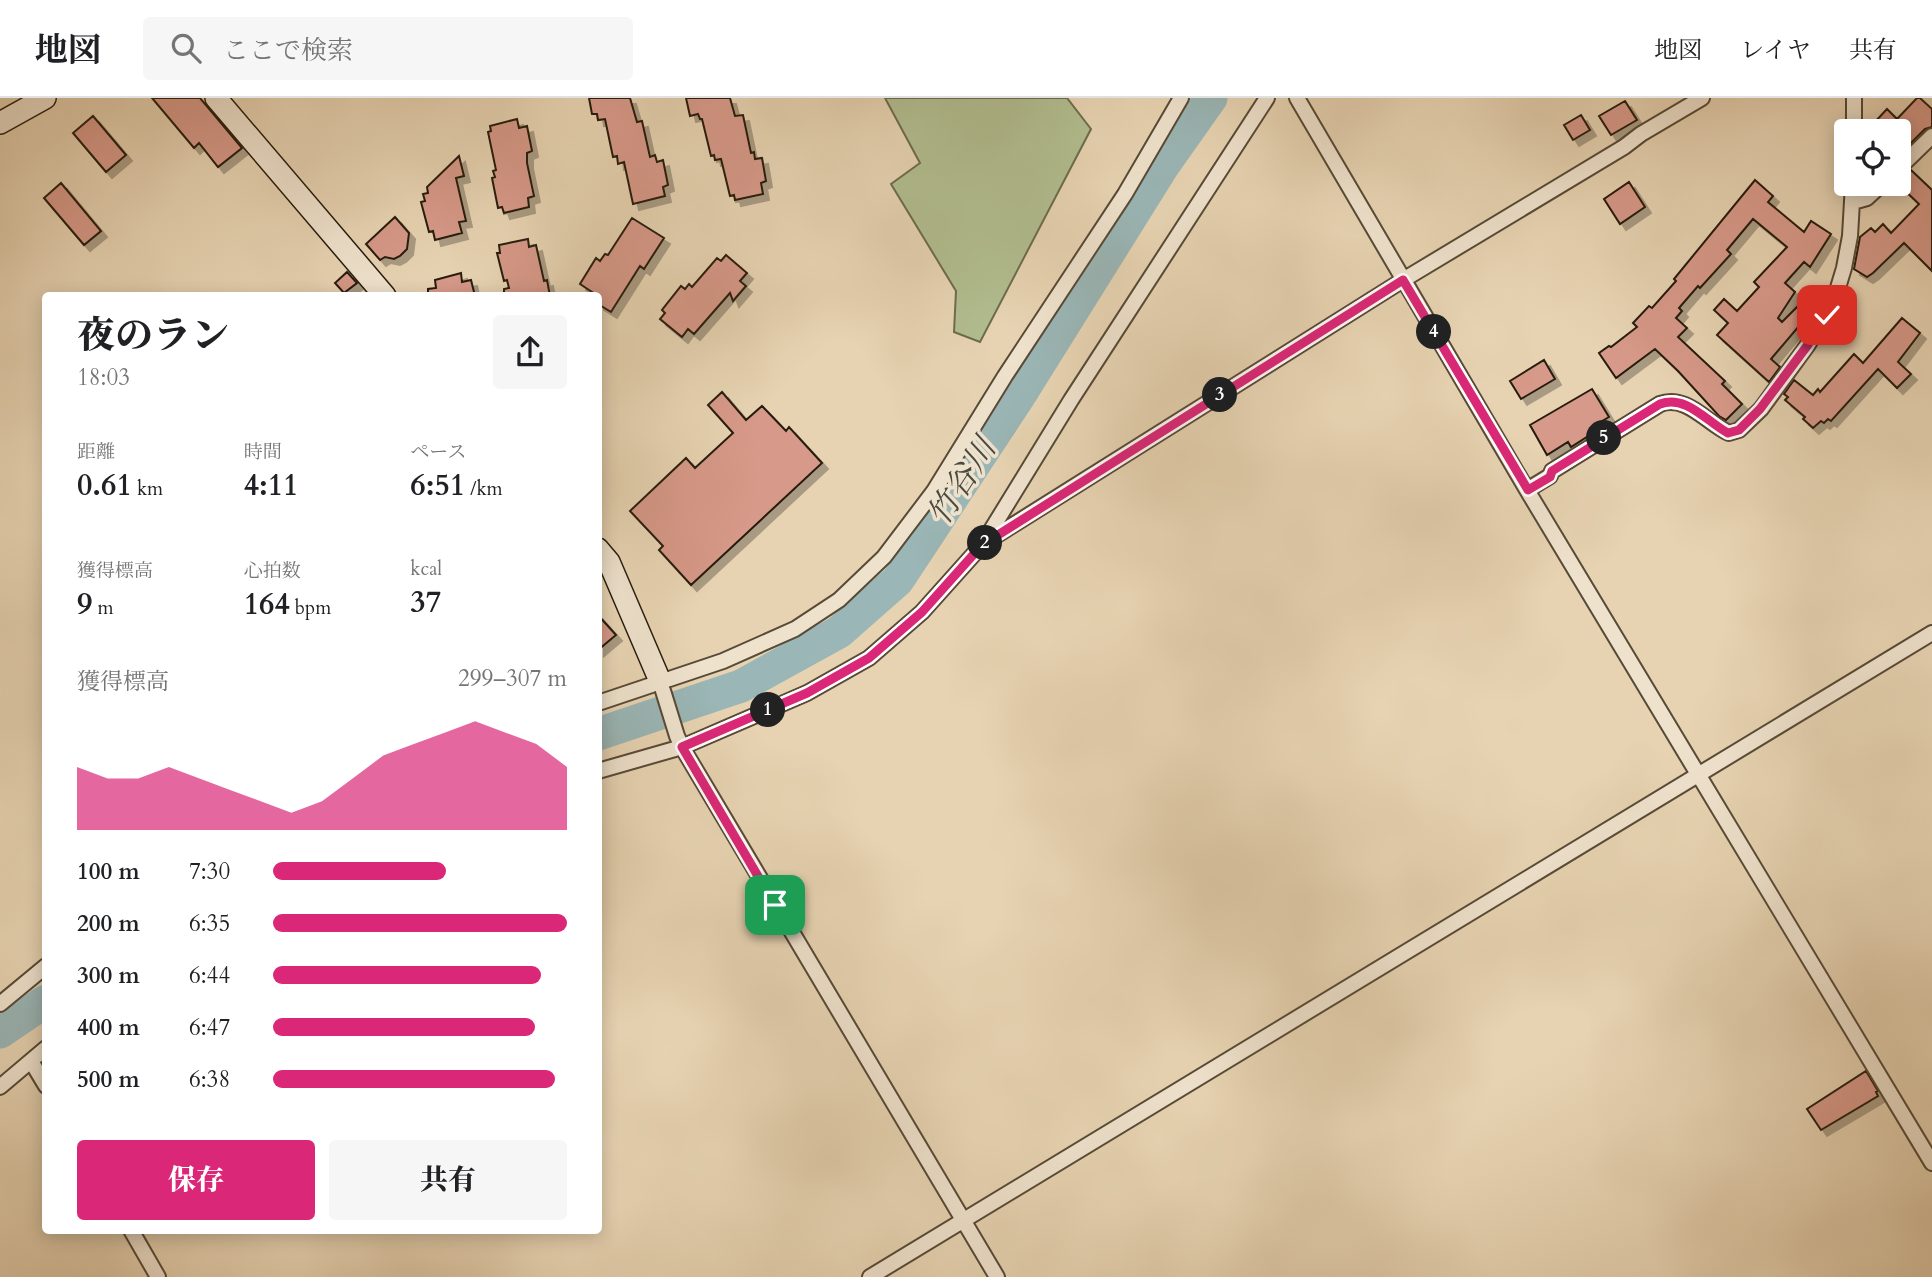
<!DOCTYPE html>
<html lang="ja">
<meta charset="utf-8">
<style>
body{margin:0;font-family:Cardo,"Noto Serif JP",serif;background:#f6f6f6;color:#202124;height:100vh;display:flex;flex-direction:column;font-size:26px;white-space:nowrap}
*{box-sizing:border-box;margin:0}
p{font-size:23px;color:#757577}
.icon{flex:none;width:38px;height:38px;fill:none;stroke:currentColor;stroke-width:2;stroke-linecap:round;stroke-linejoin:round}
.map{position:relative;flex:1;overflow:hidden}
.panel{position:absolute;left:42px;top:194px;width:560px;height:942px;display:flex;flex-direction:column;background:#fff;border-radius:7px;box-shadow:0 4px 18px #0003}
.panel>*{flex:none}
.fabs{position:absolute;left:1834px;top:21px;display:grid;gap:14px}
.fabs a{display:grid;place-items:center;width:77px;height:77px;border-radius:7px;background:#fff;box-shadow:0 4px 18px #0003;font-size:35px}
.pin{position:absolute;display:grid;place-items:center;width:60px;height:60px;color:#fff;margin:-30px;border-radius:14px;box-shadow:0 4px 10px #0006}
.km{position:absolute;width:35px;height:35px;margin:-18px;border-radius:50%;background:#222;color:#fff;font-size:19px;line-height:35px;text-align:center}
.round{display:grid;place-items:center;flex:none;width:74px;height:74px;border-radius:7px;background:#f6f6f6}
.headline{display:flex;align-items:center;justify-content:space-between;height:119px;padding:0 35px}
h1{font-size:38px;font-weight:800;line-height:52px}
.metrics{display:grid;grid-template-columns:repeat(3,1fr);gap:10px;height:119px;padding:7px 35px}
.metrics div{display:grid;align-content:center}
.metrics b{font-size:30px;font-weight:800}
.metrics small{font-size:19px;font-weight:400}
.metrics p{font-size:19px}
.chart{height:196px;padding:14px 35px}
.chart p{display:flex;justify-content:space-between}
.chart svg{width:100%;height:126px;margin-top:7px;fill:#db2777;opacity:.7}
.cta{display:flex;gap:14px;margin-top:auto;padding:14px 35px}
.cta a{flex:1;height:80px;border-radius:7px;background:#db2777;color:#fff;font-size:28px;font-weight:800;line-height:80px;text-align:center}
.cta a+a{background:#f6f6f6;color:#202124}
ul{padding:0 35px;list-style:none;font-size:23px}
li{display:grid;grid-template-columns:112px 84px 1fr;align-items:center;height:52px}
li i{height:18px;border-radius:9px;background:#db2777}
header{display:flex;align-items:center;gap:42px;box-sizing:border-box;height:98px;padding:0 35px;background:#fff;border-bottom:2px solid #e0e0e0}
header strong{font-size:33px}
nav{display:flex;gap:38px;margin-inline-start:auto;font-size:24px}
.search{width:490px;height:63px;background:#f6f6f6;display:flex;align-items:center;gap:18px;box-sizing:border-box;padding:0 24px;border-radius:7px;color:#757577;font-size:26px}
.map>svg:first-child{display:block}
.green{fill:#b1bd8f;stroke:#6c6c4e;stroke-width:2}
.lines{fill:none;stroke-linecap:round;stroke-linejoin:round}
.river{stroke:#9ab6b6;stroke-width:33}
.building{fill:#d79989;stroke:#271c0d;stroke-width:2;filter:url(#shadow)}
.street-casing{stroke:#574a36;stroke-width:18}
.secondary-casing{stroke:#271c0d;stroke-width:24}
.street{stroke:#efe2cd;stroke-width:14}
.secondary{stroke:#efe2cd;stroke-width:21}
.route-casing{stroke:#fff;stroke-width:14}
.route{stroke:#db2777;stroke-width:9}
.labels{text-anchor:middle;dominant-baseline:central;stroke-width:7;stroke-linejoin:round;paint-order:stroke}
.water-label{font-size:32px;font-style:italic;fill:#4a4a40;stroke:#efe2cd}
</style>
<header>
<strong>地図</strong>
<div class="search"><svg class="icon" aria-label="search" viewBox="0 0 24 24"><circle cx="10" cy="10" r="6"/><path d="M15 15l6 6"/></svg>ここで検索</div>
<nav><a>地図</a><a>レイヤ</a><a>共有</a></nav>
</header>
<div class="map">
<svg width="1932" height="1179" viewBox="0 0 1932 1179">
<defs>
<filter id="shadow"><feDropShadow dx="6" dy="6" stdDeviation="0" flood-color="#0004"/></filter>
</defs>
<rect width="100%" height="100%" fill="#e7d3b2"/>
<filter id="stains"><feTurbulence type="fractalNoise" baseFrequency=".00286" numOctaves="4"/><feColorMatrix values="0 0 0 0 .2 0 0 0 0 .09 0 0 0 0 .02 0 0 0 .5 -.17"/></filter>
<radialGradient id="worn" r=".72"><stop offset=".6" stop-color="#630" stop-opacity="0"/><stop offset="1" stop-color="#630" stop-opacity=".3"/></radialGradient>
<!-- green -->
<path class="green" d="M885,0H1067L1091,31L980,244L954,234L956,193L891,86L920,65Z"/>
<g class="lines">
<!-- river -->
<path class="river" d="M598,636L741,588L839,534L898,482L1018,300L1163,68L1211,0
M0,934L46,903"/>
</g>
<!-- building -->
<path class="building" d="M152,0H200L242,50L218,69L199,45L194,50Z
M589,0H630L637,24L642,23L650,59L655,57L657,64L663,62L668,87L663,89L665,98L633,106L624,64L618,66L617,58L613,59L605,21L598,22L597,16H592Z
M686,0H730L735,18L743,17L751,55L754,54L755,61L762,60L766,83L761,85L763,96L735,102L734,97L730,98L721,61L715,62L714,57L711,58L702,21H700L698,16L690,18Z
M1917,0H1920L1932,11V29L1925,31L1899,57V33H1883L1874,25L1887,11L1897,21Z
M1625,3L1637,22L1611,37L1599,18Z
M1581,17L1590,32L1573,42L1564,27Z
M93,18L126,57L106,74L73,35Z
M517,21L519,30L527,28L532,53L527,55V65L534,98L528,100L529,109L504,115L502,109L498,110L492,80L495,79L493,73L496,72L488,34L491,33L490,28Z
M459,58L464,78L456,80L466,123L459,124L462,135L435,142L433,133L429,134L421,104L425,103L423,96L428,95L427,89Z
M1911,72L1932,92V173L1904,145L1873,175L1867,179L1854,171L1860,139L1871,130L1875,134L1883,126L1891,135L1919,106L1899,87V79L1905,77Z
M1755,82L1773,98L1768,104L1804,134L1811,123L1831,136L1810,169L1804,164L1785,185L1795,194L1778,220L1782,224L1798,208L1810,219L1801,230L1799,228L1771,261L1780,269L1769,284L1717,237L1728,225L1714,212L1724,201L1737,213L1759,189L1754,184L1787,149L1753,121L1727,152L1731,156L1700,190L1698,188L1679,210L1682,213L1676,220L1687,230L1678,239L1725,283L1722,286L1742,306L1726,322L1719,318L1678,273L1655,251L1616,280L1599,255L1609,248L1611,249L1637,229L1633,225L1649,208L1652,210L1676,183L1674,181Z
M1629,84L1645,109L1620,126L1604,101Z
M61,85L101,133L84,147L44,100Z
M395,119L409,135L407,151L400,158L394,161L385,159L380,162L366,146Z
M632,120L664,140L644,171L640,168L611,214L598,206V198L580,186L596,160L600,163L605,156L608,157Z
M528,141L529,149L536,147L544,183L547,182L550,198H504V191L509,190L507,182L504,183L497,155H500L499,147Z
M726,157L747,175L740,183L746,188L733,203L730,195L694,236L688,231L682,239L660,221L665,215L662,212L681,188L685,191L689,186L692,189L717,160L721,163Z
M347,174L357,185L344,195L335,185Z
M461,175L462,184L471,182L475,198H428V191L436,190L435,182Z
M1902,220L1920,235L1898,264L1911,276L1897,290L1878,271L1831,323L1828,321L1824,325L1821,323L1813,330L1803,321L1805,319L1785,302L1788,299L1784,296L1794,282L1813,297L1818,291L1820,294L1854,256L1863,265Z
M1544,262L1555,281L1521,301L1510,283Z
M1592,291L1609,319L1590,330L1593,335L1571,349L1568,344L1547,357L1530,327Z
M722,294L746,322L762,308L786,333L789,329L822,365L691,487L659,452L663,448L630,413L686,360L695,370L733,335L708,307Z
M598,517L616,537L598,552Z
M1866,973L1878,993L1876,994L1878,998L1821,1032L1807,1011Z"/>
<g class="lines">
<!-- street casing -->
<g class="street-casing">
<path id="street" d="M1297,0L1527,392L1932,1065
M1854,33V0
M1899,70L1932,38
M1853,104L1867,100L1882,86
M1527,392L1550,378L1552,373L1660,306C1686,296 1707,325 1729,335L1739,332L1761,311L1807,248L1834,203L1844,170L1850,138L1853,86
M986,444L1403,182L1624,49L1641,36L1702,0
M660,583L677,638L682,649L997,1179
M598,605L723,563L795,531L839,502L884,459L934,393L1005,278L1125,96L1181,0
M598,673L682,649L807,595L869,560L922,514L982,447L1071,302L1267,0
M0,906L46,868
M31,963L46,988
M0,989L46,950
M131,1132L158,1179
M870,1179L1932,535"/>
</g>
<!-- secondary casing -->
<g class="secondary-casing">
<path id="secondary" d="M216,0L385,198
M0,25L45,0
M598,451L609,464L660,583"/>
</g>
<!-- street -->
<use href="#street" class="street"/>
<!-- secondary -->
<use href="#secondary" class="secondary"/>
</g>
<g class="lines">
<!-- route casing -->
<g class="route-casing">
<path id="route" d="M775,807L682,649L807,595L869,560L922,514L982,447L1403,182L1528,392L1550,379L1552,373L1660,306C1686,296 1707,324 1728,335L1739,332L1760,311L1807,248L1827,217"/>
</g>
<!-- route -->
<use href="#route" class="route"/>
</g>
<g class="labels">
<!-- water labels -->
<g class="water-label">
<text transform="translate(962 384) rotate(-57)">竹谷川</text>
</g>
</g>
<rect width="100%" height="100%" filter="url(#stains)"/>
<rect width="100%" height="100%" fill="url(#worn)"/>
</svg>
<div class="fabs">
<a><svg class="icon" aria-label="locate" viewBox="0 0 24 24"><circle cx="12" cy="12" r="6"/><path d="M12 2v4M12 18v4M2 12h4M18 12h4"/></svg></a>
</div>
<div class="pin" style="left:775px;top:807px;background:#1e9e55"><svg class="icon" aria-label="arrive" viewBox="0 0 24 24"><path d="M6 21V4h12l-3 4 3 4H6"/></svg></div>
<div class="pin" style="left:1827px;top:217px;background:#d93025"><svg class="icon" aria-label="check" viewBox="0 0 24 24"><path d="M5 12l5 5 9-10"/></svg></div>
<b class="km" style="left:768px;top:612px">1</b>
<b class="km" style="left:985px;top:445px">2</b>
<b class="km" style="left:1220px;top:297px">3</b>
<b class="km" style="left:1434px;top:234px">4</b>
<b class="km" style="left:1604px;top:340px">5</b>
<section class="panel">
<div class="headline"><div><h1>夜のラン</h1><p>18:03</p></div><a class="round"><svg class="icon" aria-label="share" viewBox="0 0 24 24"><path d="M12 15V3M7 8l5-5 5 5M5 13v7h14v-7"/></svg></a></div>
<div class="metrics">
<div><p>距離</p><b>0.61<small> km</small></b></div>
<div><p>時間</p><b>4:11</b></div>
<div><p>ペース</p><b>6:51<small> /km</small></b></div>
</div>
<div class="metrics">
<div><p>獲得標高</p><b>9<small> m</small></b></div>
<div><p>心拍数</p><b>164<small> bpm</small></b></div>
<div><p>kcal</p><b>37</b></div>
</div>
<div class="chart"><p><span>獲得標高</span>299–307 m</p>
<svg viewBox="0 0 160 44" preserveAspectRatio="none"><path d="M0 44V22L10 26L20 26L30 22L40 26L50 30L60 34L70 38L80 34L90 26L100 18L110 14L120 10L130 6L140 10L150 14L160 22V44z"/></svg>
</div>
<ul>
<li><b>100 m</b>7:30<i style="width:59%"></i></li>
<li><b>200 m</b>6:35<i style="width:100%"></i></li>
<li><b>300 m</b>6:44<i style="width:91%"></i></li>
<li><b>400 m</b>6:47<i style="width:89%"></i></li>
<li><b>500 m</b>6:38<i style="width:96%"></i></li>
</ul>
<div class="cta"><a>保存</a><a>共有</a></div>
</section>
</div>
